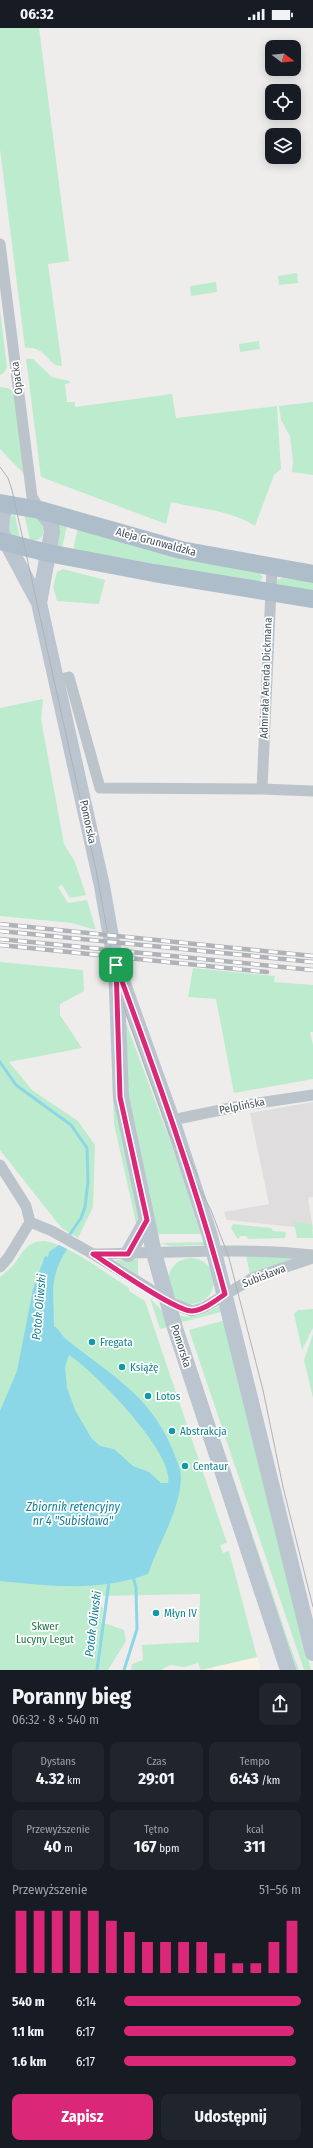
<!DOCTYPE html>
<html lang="pl">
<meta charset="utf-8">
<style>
body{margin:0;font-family:"Fira Sans Condensed",sans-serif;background:#20242c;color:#f1f3f6;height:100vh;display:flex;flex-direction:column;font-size:15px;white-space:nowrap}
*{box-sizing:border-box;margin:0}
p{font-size:13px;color:#9ea1a6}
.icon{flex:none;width:22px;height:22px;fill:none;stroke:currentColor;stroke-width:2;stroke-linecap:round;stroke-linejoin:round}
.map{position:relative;height:1642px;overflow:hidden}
.drawer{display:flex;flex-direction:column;background:#171b24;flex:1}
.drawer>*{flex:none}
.needle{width:26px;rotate:106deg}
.tools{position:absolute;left:265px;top:12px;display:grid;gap:8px}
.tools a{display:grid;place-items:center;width:36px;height:36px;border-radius:8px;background:#171b24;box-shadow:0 2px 10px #0003;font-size:20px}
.pin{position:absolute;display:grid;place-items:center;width:34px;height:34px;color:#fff;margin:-17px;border-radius:8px;box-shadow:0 2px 6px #0006}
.round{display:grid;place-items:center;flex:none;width:42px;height:42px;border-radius:8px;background:#20242c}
.overview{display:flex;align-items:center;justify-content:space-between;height:68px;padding:0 12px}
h1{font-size:22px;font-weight:700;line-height:30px}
.stats{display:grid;grid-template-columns:repeat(3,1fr);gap:6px;height:68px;padding:4px 12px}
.stats div{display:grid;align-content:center;border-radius:8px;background:#20242c;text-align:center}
.stats b{font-size:17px;font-weight:700}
.stats small{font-size:11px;font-weight:400}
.stats p{font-size:11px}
.chart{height:112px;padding:8px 12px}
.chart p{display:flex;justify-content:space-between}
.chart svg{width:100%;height:72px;margin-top:4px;stroke:#db2777;stroke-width:6}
.primary-button{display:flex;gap:8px;margin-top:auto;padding:8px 12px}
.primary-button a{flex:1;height:46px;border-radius:8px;background:#db2777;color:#fff;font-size:16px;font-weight:700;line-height:46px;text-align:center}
.primary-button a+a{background:#20242c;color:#f1f3f6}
ul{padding:0 12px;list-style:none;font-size:13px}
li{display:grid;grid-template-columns:64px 48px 1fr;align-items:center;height:30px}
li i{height:10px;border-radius:5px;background:#db2777}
.status{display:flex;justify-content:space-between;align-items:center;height:28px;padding:0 20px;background:#171b24;direction:ltr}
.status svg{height:11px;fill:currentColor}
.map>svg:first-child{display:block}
.commercial{fill:#faf3e5}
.education{fill:#e0ddde}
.green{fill:#bceccd}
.water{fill:#8bd6e7;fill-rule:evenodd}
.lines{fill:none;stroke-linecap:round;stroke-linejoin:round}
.stream{stroke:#8bd6e7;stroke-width:3}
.minor{stroke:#bbc4cb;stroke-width:11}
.secondary{stroke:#bbc5d0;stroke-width:16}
.primary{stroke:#adbdca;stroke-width:18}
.tram{stroke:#afb2b7;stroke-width:1}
.rail-casing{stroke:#afb2b7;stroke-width:4.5}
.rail{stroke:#fff;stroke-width:3;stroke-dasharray:9;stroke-linecap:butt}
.route-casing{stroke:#fff;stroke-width:8}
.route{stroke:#db2777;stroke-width:5}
.culture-dot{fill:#0f9aa8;stroke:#fff;stroke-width:1.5}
.labels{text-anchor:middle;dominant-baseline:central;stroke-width:3.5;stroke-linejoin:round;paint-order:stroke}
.street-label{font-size:11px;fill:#465059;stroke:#fff}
.culture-label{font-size:11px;fill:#0d838f;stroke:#fff;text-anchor:start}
.park-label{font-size:11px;fill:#1b7645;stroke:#fff}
.water-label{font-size:12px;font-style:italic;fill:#138098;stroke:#fff}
</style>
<div class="status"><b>06:32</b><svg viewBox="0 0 49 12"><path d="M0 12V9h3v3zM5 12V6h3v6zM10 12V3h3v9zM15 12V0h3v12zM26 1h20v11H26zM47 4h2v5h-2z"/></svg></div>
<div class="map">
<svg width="313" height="1642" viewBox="0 0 313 1642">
<rect width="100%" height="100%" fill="#efecec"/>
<!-- commercial -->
<path class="commercial" d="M257,1629L261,1642H213L212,1639Z"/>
<!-- education -->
<path class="education" d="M313,1074V1169L308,1170L313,1201L227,1192L224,1184L269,1176L250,1085Z"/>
<!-- green -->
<path class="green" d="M0,0H39L69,233L48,236L62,338C47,339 48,318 25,320L0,121Z
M297,245L298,255L279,257L278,248Z
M216,254L217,264L191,268L190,258Z
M0,282L7,339L4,345L0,347Z
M259,313L260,321L240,324L239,316Z
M26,331H33L52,349L69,353L70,355L65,356L67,374H75V379L172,366L176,390L277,378L281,441L274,447L255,498C231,482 199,481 171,474L166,496L41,449Z
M0,359L8,360L14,364L24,446L0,421Z
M313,374V447L292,444L293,433L290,408L281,392L279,378Z
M24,486L34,488L44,495C44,507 43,514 30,512Z
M15,487L20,511L10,506L7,501L10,489Z
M57,495L67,497L62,520L56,519Z
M78,500L259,545L263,549L259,554L73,522Z
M63,541L105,552L99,576L57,573L53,558L57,544Z
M282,550L313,554V566L277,557V552Z
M43,671L41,691L64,816L75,834L86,867L70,870L62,857L58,859L68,875L87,872L96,902L72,895L0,888V680Z
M0,934L83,942L84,963L60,976V987L82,1020L9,1034L32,1062L78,1093L95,1117L93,1179L78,1210L63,1201L56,1193L0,1122Z
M193,940L275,948L274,954L313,957V1004H310L313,1017V1051L234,1065L216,971L188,969Z
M123,987L172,1118L201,1206H156L127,1075Z
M112,1048L114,1066L139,1190L137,1199L114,1096Z
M294,1194L312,1196L313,1210H297Z
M233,1196L271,1200L273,1203L286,1204L285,1210L248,1211L247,1208H240L239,1211L237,1210L231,1200Z
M45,1213C69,1217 107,1246 129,1260V1263L145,1273L227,1515L220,1517L223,1525L229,1523L257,1629L201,1642L198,1635L185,1639L170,1637L161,1642H131L132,1636L143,1632L142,1617L199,1614L200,1566L96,1568L91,1574L98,1576L103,1580L101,1594L124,1602L126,1613L108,1642H0V1249C5,1245 10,1241 14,1236C23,1224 28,1212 45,1213Z
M206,1214L205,1217L170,1218L160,1215Z
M246,1228L302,1229L250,1246Z
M168 1253a23 23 0 1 1 46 0a23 23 0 1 1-46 0Z
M138,1231V1247L115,1233L116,1232Z
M150,1270L163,1284L168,1299L160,1301Z
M221,1276L224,1283L179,1295L178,1287C195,1292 207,1286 221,1276Z
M313,1281V1300L302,1322L294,1286L298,1282Z
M226,1292L311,1642H304L189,1302Z
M313,1306V1370L304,1332Z
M209,1378L289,1615L299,1642H294Z"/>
<!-- water -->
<path class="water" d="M59,1217L67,1221C48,1252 54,1264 54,1298C60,1302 61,1307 66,1311C110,1347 148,1365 172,1420C175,1429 181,1440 181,1449C180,1483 159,1514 148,1546C99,1564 50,1558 0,1553V1383L17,1343L33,1261L45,1228L48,1229L49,1224ZM69,1327C94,1343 175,1425 168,1455H161L149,1444L133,1438L114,1421L100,1418L92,1411L75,1382L67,1360L65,1339Z"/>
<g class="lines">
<!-- stream -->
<path class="stream" d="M0,1034L16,1057L71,1097L87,1120L88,1154L85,1179L81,1190L68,1209
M97,1642L109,1554
M124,1642L137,1601L136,1560L133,1548"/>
<!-- minor -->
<path class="minor" d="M0,216L32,469L40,482
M57,652L69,649L100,760L262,761L313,763
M262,761L272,540
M172,1092L245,1077L313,1067
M0,1137L26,1178L30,1194
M30,1194L52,1203L93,1226L174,1276L192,1283L203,1280L253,1250L313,1230
M93,1226C166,1225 240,1219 313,1227
M0,1239L8,1230L30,1194"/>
<!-- secondary -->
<path class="secondary" d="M8,476L2,488L1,504L39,575L102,858L116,937L121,1069L154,1225L175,1300L288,1642
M39,575L52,504L51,495L40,482
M121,950L172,1092L210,1208L313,1625
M128,1226L147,1192"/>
<!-- primary -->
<path class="primary" d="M0,475L40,482L181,522L313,546
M0,513L48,525L154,545L313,571"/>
<!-- tram -->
<path class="tram" d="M0,439L8,450L12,462L96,842L119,966L169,1105L211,1182L229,1230L263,1362L283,1459L313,1579
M118,929L182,1113L198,1149"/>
<!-- rail casing -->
<g class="rail-casing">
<path id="rail" d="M0,896L313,928
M0,903L313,934
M0,911L313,942
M0,917L267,944"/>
</g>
<!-- rail -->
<use href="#rail" class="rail"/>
</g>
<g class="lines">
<!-- route casing -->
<g class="route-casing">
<path id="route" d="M116,937C156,1046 195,1154 225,1266C215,1273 204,1282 192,1283C175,1283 110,1237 93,1226H128L147,1192L120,1069Z"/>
</g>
<!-- route -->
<use href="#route" class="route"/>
</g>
<!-- markers -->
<g class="culture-dot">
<circle cx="92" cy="1314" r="4"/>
<circle cx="122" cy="1339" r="4"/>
<circle cx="148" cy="1368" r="4"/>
<circle cx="172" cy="1403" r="4"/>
<circle cx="185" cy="1438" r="4"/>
<circle cx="156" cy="1585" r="4"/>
</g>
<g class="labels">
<!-- street labels -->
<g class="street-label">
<text transform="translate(17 350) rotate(-97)">Opacka</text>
<text transform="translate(156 514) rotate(15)">Aleja Grunwaldzka</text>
<text transform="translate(266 650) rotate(-88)">Admirała Arenda Dickmana</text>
<text transform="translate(88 794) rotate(78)">Pomorska</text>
<text transform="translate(242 1078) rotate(-11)">Pelplińska</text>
<text transform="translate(264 1248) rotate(-21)">Subisława</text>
<text transform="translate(181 1318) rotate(72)">Pomorska</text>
</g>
<!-- culture labels -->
<g class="culture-label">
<text x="100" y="1314">Fregata</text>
<text x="130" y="1339">Książę</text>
<text x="156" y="1368">Lotos</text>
<text x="180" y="1403">Abstrakcja</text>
<text x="193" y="1438">Centaur</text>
<text x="164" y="1585">Młyn IV</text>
</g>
<!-- park labels -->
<g class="park-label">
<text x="45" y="1598">Skwer<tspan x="45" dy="13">Lucyny Legut</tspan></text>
</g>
<!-- water labels -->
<g class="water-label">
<text transform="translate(39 1279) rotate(-85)">Potok Oliwski</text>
<text x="73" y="1479">Zbiornik retencyjny<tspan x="73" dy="14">nr 4 "Subisława"</tspan></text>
<text transform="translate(93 1596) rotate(-83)">Potok Oliwski</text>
</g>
</g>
</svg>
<div class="tools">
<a><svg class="needle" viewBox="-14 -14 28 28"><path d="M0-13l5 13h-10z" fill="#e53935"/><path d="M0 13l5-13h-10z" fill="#9ea1a6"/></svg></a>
<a><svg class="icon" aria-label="locate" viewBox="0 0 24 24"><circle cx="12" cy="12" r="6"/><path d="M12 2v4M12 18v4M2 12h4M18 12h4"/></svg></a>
<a><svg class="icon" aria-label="layers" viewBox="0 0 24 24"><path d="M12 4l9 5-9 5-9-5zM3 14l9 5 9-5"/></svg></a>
</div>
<div class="pin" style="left:116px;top:937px;background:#1e9e55"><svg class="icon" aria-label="arrive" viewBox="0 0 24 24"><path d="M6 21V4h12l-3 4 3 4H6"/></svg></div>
</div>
<section class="drawer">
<div class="overview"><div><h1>Poranny bieg</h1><p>06:32 · 8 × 540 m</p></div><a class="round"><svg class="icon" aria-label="share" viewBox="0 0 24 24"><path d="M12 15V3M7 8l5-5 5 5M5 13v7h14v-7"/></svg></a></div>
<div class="stats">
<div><p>Dystans</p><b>4.32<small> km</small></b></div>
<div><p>Czas</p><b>29:01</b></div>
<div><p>Tempo</p><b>6:43<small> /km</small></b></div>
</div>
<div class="stats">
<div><p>Przewyższenie</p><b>40<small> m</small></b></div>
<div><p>Tętno</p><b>167<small> bpm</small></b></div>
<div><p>kcal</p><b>311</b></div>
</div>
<div class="chart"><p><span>Przewyższenie</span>51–56 m</p>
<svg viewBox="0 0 160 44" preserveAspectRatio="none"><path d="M5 44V6M15 44V6M25 44V6M35 44V6M45 44V6M55 44V12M65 44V19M75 44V25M85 44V25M95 44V25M105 44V25M115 44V32M125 44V38M135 44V38M145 44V25M155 44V12"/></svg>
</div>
<ul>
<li><b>540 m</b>6:14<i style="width:100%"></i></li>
<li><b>1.1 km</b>6:17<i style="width:96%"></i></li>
<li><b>1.6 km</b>6:17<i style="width:97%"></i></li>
</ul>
<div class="primary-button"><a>Zapisz</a><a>Udostępnij</a></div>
</section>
